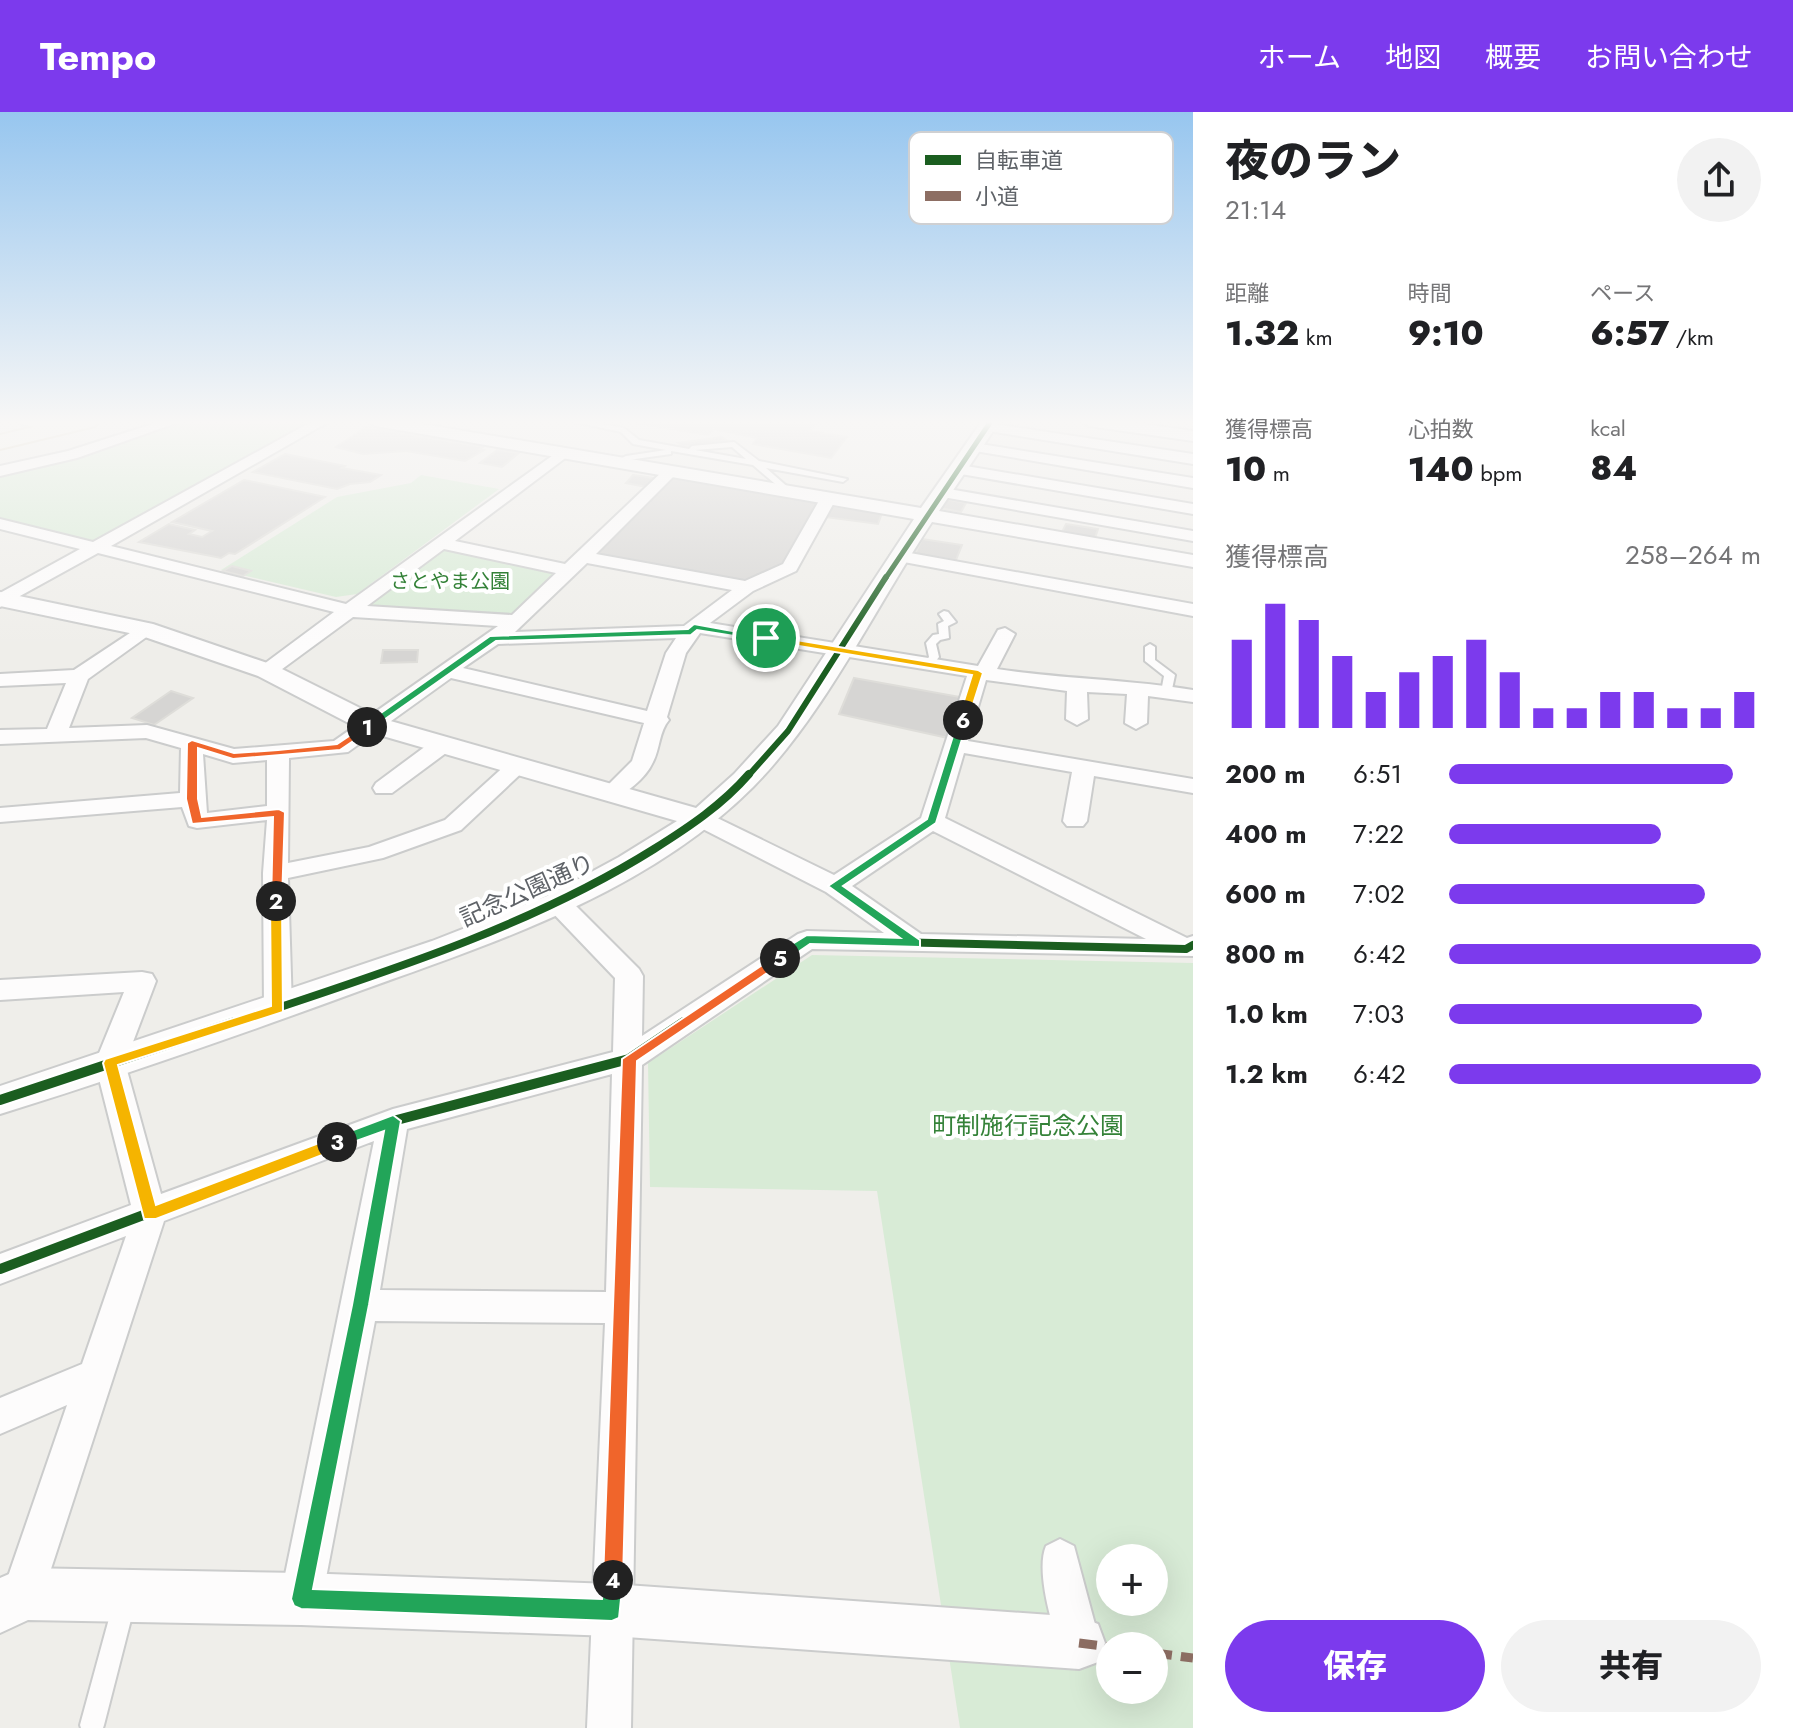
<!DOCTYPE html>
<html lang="ja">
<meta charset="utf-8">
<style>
body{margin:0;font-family:Jost,"Noto Sans JP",sans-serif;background:#f2f2f2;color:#202124;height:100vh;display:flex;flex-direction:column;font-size:30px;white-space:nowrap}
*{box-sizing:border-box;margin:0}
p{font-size:26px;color:#757577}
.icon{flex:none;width:44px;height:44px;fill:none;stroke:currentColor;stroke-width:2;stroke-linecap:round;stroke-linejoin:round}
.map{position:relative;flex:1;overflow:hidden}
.panel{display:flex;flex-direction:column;background:#fff;width:600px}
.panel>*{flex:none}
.tools{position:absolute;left:1096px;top:1432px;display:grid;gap:16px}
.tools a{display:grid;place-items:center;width:72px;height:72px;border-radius:50%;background:#fff;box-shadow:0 8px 32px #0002;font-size:40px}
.pin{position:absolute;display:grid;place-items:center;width:68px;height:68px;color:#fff;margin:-34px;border:4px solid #fff;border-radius:50%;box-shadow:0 2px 8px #0007}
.km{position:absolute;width:40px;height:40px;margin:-20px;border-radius:50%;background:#222;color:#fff;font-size:22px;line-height:40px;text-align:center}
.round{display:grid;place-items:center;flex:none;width:84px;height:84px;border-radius:42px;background:#f2f2f2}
.summary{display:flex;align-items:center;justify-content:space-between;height:136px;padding:0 32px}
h1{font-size:44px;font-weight:800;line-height:60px}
.metrics{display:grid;grid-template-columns:repeat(3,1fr);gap:12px;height:136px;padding:8px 32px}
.metrics div{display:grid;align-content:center}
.metrics b{font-size:34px;font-weight:800}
.metrics small{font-size:22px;font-weight:400}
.metrics p{font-size:22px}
.chart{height:224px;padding:16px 32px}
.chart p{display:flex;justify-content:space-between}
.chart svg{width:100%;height:144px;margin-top:8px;stroke:#7c3aed;stroke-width:6}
.button{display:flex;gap:16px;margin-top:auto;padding:16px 32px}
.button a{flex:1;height:92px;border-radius:48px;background:#7c3aed;color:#fff;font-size:32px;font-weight:800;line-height:92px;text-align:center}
.button a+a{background:#f2f2f2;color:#202124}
ul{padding:0 32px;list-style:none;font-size:26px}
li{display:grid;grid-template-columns:128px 96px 1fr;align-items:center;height:60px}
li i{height:20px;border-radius:10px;background:#7c3aed}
header{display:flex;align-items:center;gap:48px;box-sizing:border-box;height:112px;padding:0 40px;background:#7c3aed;color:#fff}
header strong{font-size:38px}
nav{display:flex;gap:44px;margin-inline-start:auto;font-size:28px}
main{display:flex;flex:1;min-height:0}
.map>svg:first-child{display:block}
.green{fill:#d8ebd6;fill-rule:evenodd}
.building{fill:#d6d5d3;stroke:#deddd9;stroke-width:2}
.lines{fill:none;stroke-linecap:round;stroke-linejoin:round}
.service-casing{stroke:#cbcccc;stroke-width:4}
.minor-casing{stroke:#cbcccc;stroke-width:4}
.tertiary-casing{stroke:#cbcccc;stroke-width:4}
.primary-casing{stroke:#d7ceb8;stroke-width:4}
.service{fill:#fdfcfc;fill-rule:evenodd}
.minor{fill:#fdfcfc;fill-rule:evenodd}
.tertiary{fill:#fdfcfc;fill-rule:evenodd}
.primary{fill:#f4f2e9;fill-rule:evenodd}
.quiet{stroke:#8d6e63;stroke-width:9;stroke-dasharray:18 9;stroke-linecap:butt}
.cycleway-far3-casing{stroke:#fff;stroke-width:8}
.cycleway-far2-casing{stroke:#fff;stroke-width:10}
.cycleway-far1-casing{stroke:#fff;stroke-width:13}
.cycleway-casing{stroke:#fff;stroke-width:15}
.cycleway-far3{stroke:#1b5e20;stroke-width:5}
.cycleway-far2{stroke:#1b5e20;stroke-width:6}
.cycleway-far1{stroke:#1b5e20;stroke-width:8}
.cycleway{stroke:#1b5e20;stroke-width:10}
.split-1{fill:#22a559;stroke:#fff;stroke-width:2}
.split-2{fill:#f0652b;stroke:#fff;stroke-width:2}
.split-3{fill:#f5b400;stroke:#fff;stroke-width:2}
.split-4{fill:#22a559;stroke:#fff;stroke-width:2}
.split-5{fill:#f0652b;stroke:#fff;stroke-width:2}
.split-6{fill:#22a559;stroke:#fff;stroke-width:2}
.split-7{fill:#f5b400;stroke:#fff;stroke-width:2}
.labels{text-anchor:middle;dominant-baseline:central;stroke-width:8;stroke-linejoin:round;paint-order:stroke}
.far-park-label{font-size:20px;fill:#348238;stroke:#fff}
.street-label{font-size:24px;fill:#5f6368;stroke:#fff}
.park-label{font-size:24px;fill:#348238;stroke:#fff}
.key{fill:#fff;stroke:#cfd0d2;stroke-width:2}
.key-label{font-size:22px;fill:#5f6368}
</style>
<header>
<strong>Tempo</strong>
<nav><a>ホーム</a><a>地図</a><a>概要</a><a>お問い合わせ</a></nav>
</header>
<main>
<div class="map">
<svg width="1193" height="1616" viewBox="0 0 1193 1616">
<rect width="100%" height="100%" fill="#efeeea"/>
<!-- green -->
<path class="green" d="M183,309H315L96,431L0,409V361L98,339Z
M421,363L499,377L357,482L336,485L221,458L337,385L411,371Z
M440,431L567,458L517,509L351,499Z
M812,843L1193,851V1616H960L877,1079L650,1075L648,951ZM1110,1446H1154V1490H1110ZM1110,1534H1154V1578H1110Z"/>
<!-- building -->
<path class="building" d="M622,309H818L810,319L847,325L831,346L753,332L757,326L713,317L708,323Z
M366,315L483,335L480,337L484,338L465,349L406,339L363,342L336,335Z
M722,325L728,329L683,335L678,331Z
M497,338L519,341L502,355L480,351Z
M285,342L345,354L342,356L381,363L370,370L350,372L337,377L253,360Z
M633,363L654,366L646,375L626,371Z
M673,364L818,389L783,453L742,471L596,443Z
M244,368L325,385L235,442L229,441L221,446L139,430L169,412L195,418L189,422L202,425L212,419L172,410Z
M945,387L966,391L961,400L940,396Z
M830,394L882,401L878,412L825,405Z
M1066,412L1098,417L1095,426L1062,420Z
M922,427L962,433L956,448L915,442Z
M232,454L251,459L243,464L223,459Z
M383,538H418L417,550L381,551Z
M854,566L960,585L948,626L839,602Z
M171,579L193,586L154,613L132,606Z"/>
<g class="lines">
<!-- service casing -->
<g class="service-casing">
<path id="service" d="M570,309H585L624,316L639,328L689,337L692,334L734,330L759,349L847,367L843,370L766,356L790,377V381L787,382L753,353L671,339V342L628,348L618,352L614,350L626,344L666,338L633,332L621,320ZM732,335L746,347L695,338Z
M944,499L948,500L956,510L948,514L949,526L940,528L936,532L939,545L931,555H923L922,553L929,545L926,531L933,523L939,522L938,512L944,509L939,502Z
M1150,532L1155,535V548L1175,563L1171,582H1163L1161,580L1164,564L1145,549V535Z
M124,1481L132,1484L135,1492L104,1613L103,1616H81L80,1613L113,1492L116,1484Z"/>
</g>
<!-- minor casing -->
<g class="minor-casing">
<path id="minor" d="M19,309H46L69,316L62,320L21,312Z
M162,309H182L77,346L0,364V354L68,339Z
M313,309H330L111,434L346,492L563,336L568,338V344L455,429L565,452L665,357H675V363L596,442L745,469L783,452L820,387L828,382L836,387L796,459L753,479L710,511L978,554L998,518L1005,516L1015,522L997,557C1063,567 1127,567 1193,578V590L1148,584L1147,611L1136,617L1125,611L1127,582L1087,580L1088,607L1077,613L1066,607L1067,579L986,568L968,629L1193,667V681L1094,664L1087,709L1083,714H1067L1063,709L1072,660L964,641L945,706L1187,826L1193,824V844L812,837L642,953L631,1616H587L605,1211L375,1209L322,1487L316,1502L301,1508L286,1502L280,1487L374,1029L164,1109L38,1497L23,1503L8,1497L2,1482L67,1293L0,1322V1286L82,1252L126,1124L0,1172V1142L131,1093L95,951L124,880L0,888V868L142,860L152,862L156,869L125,951L161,1082L393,997L613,940L615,866L549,797L545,791L549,785L558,783L567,785L639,857L643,864L642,924L798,822L807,819L884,821L826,780L693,712L689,707L693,702H709L834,763L921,706L967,564L700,521L686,541L667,605L669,608C659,619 660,637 653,650C646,666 621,689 604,685L601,680L632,649L644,611L451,566L348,640L289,646L288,751L369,735L445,708L509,650L517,648L528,655L461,718L383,746L288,766L292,896L288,903L278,906L268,903L264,896L263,761L267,708L197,716L189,714L182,695L0,710V696L180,681L181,636L146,626L0,632V618L47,617L66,571L0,574V562L74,558L145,511L155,517L152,521L88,567L69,616L147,613L234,637L334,629L498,514L353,505L274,563L267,565L257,559L260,555L334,500L98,441L0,495V481L80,437L0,417V407L93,430ZM444,437L556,461L512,503L367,494ZM587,451L732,478L684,514L515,520ZM676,526L666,541L647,599L463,556L498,532ZM203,642L233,651L267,648V694L207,701ZM933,719L1146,827L921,822L852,774ZM612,962L606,1180L380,1178L407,1017Z
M987,311L1193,342V352L982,318L980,315Z
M974,331L1193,366V376L969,338L967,335Z
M960,353L1193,392V402L955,361V355Z
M943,376L1193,419V429L937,384L935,381Z
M899,439L1193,492V504L893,448L890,444L893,440Z
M442,626L453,633L450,638L392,681H376L373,676L376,671L434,628Z
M1060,1427L1074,1434L1100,1531L1094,1546L1079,1552L1064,1546C1053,1520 1035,1459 1046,1434Z"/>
</g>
<!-- tertiary casing -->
<g class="tertiary-casing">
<path id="tertiary" d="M367,309H405L921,396L982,309H1000L939,399L1193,443V455L932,410C875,496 825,602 753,675C646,782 493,831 354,881C237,924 119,965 0,1002V974L432,829L547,784L619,745L677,709L362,618L258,564L139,523L0,494V480L153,512L276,554L380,606L696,696L734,662L778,614L914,407L376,314Z
M1080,309H1124L1193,319V329L1089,314Z
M23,1456L301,1461L612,1472L1079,1505L1098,1512L1105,1531L1098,1550L1079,1557L612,1524L301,1513L28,1508L0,1521V1466Z"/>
</g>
<!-- primary casing -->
<g class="primary-casing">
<path id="primary" d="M59,309H99L95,314L0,337V323Z"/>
</g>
<!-- service -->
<use href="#service" class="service"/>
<!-- minor -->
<use href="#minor" class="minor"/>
<!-- tertiary -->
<use href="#tertiary" class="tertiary"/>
<!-- primary -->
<use href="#primary" class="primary"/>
<!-- quiet -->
<path class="quiet" d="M1079,1531L1110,1535
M1154,1541L1193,1546"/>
<!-- cycleway-far3 casing -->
<g class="cycleway-far3-casing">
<path id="cycleway-far3" d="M885,467L991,309"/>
</g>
<!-- cycleway-far2 casing -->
<g class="cycleway-far2-casing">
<path id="cycleway-far2" d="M748,664L788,619L886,465"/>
</g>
<!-- cycleway-far1 casing -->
<g class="cycleway-far1-casing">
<path id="cycleway-far1" d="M229,912C373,864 525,818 654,737C689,715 722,693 749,662
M681,912L807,828L1186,837L1193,833"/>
</g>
<!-- cycleway casing -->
<g class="cycleway-casing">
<path id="cycleway" d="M0,988L235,910
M0,1157L393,1009L629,947L684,910"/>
</g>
<!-- cycleway-far3 -->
<use href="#cycleway-far3" class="cycleway-far3"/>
<!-- cycleway-far2 -->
<use href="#cycleway-far2" class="cycleway-far2"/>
<!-- cycleway-far1 -->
<use href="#cycleway-far1" class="cycleway-far1"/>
<!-- cycleway -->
<use href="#cycleway" class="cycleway"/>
</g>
<!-- sky -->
<linearGradient id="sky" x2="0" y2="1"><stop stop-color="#97c6ef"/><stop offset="0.58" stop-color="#f8f7f6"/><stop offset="1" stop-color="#f8f7f6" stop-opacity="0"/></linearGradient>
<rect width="1193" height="535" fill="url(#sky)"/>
<!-- split-1 -->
<path class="split-1" d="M694,512L771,526L766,529L697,518L691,523L496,529L371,617L361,615L490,524L688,517Z"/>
<!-- split-2 -->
<path class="split-2" d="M367,612L372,615L371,617L340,638L233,647L198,636V687L202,705L279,697L285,700L282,789L271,792L273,705L192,712L186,687L187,631L192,628L234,641L278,638L337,632Z"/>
<!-- split-3 -->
<path class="split-3" d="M276,785L282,789L283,900L118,953L156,1093L332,1026L337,1024L345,1030L343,1035L156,1107H144L103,951L105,947L271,894L270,789Z"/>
<!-- split-4 -->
<path class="split-4" d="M393,1003L401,1009L369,1193L313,1477L602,1487L606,1461L613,1458L620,1461L623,1468L619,1506L612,1509L301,1497L294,1494L291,1487L352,1193L384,1019L337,1036L330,1030L332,1026Z"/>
<!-- split-5 -->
<path class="split-5" d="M780,841L785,842V849L637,949L623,1468L620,1476L613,1479L606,1476L603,1468L622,947Z"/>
<!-- split-6 -->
<path class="split-6" d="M963,605L968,608L936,711L843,774L920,828V835L810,832L785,849H776V842L807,823L900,826L828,774L927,707L958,608Z"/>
<!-- split-7 -->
<path class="split-7" d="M766,523L978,558L983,561L968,608L963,611L958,608L972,563L763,528Z"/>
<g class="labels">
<!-- far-park labels -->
<g class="far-park-label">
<text x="450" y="469">さとやま公園</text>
</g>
<!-- street labels -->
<g class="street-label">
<text transform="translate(527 778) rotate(-24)">記念公園通り</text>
</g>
<!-- park labels -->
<g class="park-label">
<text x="1028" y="1013">町制施行記念公園</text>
</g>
</g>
<!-- legend -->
<rect x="909" y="20" width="264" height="92" rx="12" class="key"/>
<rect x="925" y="43" width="36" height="10" fill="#1b5e20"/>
<rect x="925" y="79" width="36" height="10" fill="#8d6e63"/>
<g class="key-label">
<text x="975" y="56">自転車道</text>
<text x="975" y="92">小道</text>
</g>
</svg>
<div class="tools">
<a>+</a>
<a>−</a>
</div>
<div class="pin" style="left:766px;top:526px;background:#1e9e55"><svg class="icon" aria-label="arrive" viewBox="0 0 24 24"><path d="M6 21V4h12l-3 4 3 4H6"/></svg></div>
<b class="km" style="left:367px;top:615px">1</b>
<b class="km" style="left:276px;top:789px">2</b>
<b class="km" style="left:337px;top:1030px">3</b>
<b class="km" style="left:613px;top:1468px">4</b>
<b class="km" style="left:780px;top:846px">5</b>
<b class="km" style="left:963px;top:608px">6</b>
</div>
<section class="panel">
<div class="summary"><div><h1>夜のラン</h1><p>21:14</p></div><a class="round"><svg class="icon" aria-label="share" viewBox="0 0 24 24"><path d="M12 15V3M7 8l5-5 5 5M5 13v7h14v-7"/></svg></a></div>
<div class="metrics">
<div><p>距離</p><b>1.32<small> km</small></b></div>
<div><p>時間</p><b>9:10</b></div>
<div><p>ペース</p><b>6:57<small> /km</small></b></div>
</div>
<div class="metrics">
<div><p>獲得標高</p><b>10<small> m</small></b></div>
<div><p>心拍数</p><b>140<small> bpm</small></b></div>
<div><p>kcal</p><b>84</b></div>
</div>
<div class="chart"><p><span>獲得標高</span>258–264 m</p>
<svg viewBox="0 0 160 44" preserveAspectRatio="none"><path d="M5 44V17M15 44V6M25 44V11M35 44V22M45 44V33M55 44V27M65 44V22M75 44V17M85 44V27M95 44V38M105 44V38M115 44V33M125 44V33M135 44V38M145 44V38M155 44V33"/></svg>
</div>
<ul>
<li><b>200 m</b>6:51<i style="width:91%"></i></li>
<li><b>400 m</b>7:22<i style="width:68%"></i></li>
<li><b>600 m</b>7:02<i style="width:82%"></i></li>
<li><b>800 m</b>6:42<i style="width:100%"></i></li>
<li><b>1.0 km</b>7:03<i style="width:81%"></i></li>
<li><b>1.2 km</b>6:42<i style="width:100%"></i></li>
</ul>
<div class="button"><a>保存</a><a>共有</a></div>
</section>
</main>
